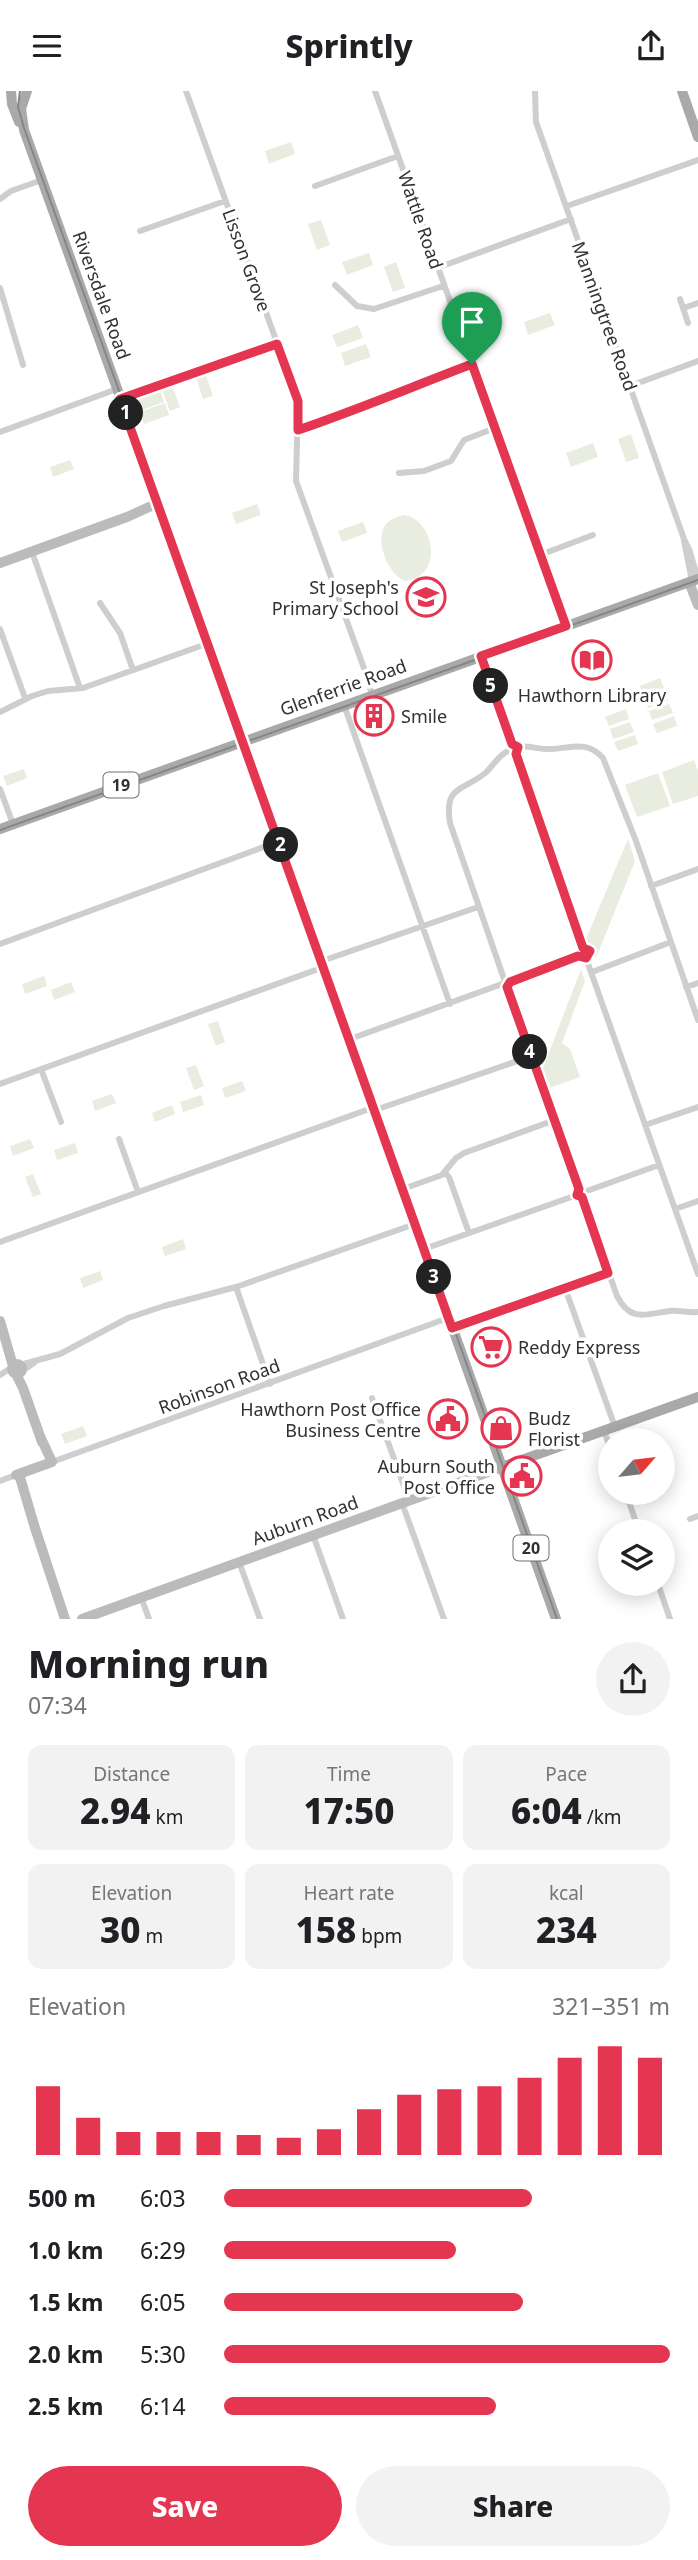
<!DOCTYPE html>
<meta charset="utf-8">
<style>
body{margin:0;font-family:"Noto Sans",sans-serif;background:#f2f2f2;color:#202124;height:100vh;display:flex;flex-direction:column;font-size:26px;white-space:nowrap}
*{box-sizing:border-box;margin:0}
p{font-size:23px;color:#757577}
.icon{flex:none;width:38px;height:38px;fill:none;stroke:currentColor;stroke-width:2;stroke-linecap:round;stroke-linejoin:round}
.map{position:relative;height:1528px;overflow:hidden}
.side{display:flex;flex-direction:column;background:#fff;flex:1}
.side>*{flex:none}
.needle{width:46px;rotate:62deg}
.controls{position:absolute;left:598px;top:1337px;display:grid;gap:14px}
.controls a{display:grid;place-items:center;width:77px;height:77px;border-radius:50%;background:#fff;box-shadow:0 4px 18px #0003;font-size:35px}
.pin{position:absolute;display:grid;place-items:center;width:60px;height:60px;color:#fff;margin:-72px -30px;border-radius:50% 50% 50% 0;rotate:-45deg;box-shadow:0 0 7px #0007}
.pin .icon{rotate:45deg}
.km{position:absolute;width:35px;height:35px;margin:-18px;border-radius:50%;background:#222;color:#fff;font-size:19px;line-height:35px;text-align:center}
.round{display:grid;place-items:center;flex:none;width:74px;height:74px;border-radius:37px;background:#f2f2f2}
.overview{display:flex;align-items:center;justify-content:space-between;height:119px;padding:0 28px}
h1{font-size:38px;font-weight:800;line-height:52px}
.metrics{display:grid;grid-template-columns:repeat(3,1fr);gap:10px;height:119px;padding:7px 28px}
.metrics div{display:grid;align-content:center;border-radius:14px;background:#f2f2f2;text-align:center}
.metrics b{font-size:35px;font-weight:800}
.metrics small{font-size:19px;font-weight:400}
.metrics p{font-size:19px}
.chart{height:196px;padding:14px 28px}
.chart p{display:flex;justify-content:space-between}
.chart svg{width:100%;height:126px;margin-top:7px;stroke:#e43650;stroke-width:6}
.cta{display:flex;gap:14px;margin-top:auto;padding:14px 28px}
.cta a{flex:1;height:80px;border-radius:42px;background:#e43650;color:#fff;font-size:28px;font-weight:800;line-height:80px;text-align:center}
.cta a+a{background:#f2f2f2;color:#202124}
ul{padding:0 28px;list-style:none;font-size:23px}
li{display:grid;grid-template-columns:112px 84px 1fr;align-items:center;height:52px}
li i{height:18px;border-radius:9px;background:#e43650}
header{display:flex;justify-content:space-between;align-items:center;height:91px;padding:0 28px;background:#fff;font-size:32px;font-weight:800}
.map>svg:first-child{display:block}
.green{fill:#e8eddf}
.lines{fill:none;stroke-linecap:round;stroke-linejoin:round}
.street{stroke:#cecece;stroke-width:6}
.secondary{stroke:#bbb;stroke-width:10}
.primary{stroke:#a9a9a9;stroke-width:10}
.tram{stroke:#868686;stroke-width:2}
.route-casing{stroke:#fff;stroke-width:14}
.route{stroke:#e43650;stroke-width:9}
.labels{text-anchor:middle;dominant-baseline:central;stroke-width:7;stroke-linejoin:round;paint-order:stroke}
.shield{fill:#fff;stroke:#6f6f6f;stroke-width:2}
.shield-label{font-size:16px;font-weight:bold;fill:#313131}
.street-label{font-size:18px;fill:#313131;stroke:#fff}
.poi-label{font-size:18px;fill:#313131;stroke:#fff;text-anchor:end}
</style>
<header><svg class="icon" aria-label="menu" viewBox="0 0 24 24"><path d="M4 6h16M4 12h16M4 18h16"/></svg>Sprintly<svg class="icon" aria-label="share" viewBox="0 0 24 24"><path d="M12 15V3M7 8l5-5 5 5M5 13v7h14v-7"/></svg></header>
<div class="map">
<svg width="698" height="1528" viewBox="0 0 698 1528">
<rect width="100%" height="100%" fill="#fff"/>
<!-- green -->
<path class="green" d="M291,51L295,63L269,73L265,60Z
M321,129L330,154L317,159L308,133Z
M369,162L373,174L347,184L342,171Z
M396,171L405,197L393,201L384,176Z
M550,222L555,234L528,244L524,231Z
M358,234L363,247L337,256L332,244Z
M366,253L371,266L345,275L341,262Z
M206,284L213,305L203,308L196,287Z
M172,295L180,316L170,320L162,299Z
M160,299L164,311L139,320L135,308Z
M165,312L169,324L144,333L140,321Z
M631,343L639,367L626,371L618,348Z
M593,352L598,366L571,376L566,362Z
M70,369L74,378L53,386L50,376Z
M257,413L261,424L236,433L232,422Z
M403,424C433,426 446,485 405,490C388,484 372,446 388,431C391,428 398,426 403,424Z
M363,431L367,442L342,451L338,440Z
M436,502L440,515L415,524L410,511Z
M660,587L664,597L643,604L640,595Z
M665,600L668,610L648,617L644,607Z
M669,613L673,622L652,629L649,620Z
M626,618L629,628L609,635L605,626Z
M674,625L677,635L657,642L653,633Z
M630,631L634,641L613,648L610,638Z
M635,644L638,653L618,660L614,651Z
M694,669L698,680V705L673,713L662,681Z
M24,678L27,687L7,695L3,685Z
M658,682L670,715L637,726L625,694Z
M628,748L635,770L596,867L586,848Z
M581,878L585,890L562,952L570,958L580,986L549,997L542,980Z
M44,885L47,895L25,903L22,893Z
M71,891L75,901L54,909L51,899Z
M218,930L225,951L216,955L208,933Z
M196,974L204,995L194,999L186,977Z
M242,990L246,1000L225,1007L222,997Z
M112,1003L116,1012L95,1020L92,1010Z
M201,1004L204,1014L183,1021L180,1011Z
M172,1014L175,1023L155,1031L152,1022Z
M30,1048L34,1057L13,1065L10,1055Z
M75,1052L78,1062L57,1069L54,1059Z
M33,1083L41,1103L33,1106L25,1086Z
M183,1148L186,1158L165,1165L162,1156Z
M100,1180L103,1189L83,1197L80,1187Z
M83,1335L87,1345L65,1353L61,1343Z"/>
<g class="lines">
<!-- street -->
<path class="street" d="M186,0L298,310L296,390L365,580L372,604
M375,0L566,535
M535,0L536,31L684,448L689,458L698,488
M315,95L398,65
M0,108L11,100L42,89
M567,115L698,69
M140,140L225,110
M437,177L571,128
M335,194L357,215L374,218L443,195
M0,197L23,274
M680,208L688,232
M683,217L698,212
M630,295L698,270
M120,308L277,252
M298,339L472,273
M0,341L117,298
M399,382L424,380L451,370L464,349L495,337
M684,450L692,490
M32,461L80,597
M540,464L593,444
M100,512L120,542L133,579
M0,538L25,607
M481,565L511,653
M344,614L450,913
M0,621L32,605L48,600L83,597L209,552
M518,656C530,654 540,659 551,658C572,657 587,649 603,667L636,750L698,929
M515,663L583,857
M0,698L13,733
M651,795L698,778
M0,853L280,750
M579.5 862a5.5 5.5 0 1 1 11 0a5.5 5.5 0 1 1-11 0Z
M586,867L698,1183
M322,870L478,816
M592,881L671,851
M504,888L450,732C444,695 462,700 484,683C493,676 497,665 508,660
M510,891L580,864
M507,896L579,1099
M686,896L698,892
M350,948L502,893
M41,978L61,1031
M0,993L324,876
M645,1034L698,1016
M119,1048L138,1101
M445,1082L449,1086L469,1142
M403,1098L442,1084L456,1067L464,1062L555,1029
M584,1101L659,1074
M582,1106L617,1205C631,1232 646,1223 670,1220C679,1219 689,1222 698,1221
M675,1118L698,1110
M0,1151L372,1017H381L532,965
M424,1158L577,1104
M236,1196L270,1293
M565,1197L615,1336
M452,1237L609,1182
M20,1274L60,1263L128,1227L164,1215L236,1196L415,1133
M22,1280L34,1272
M0,1284L12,1276
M372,1307L409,1409
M604,1340L611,1359
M52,1371L448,1227
M0,1390L16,1384
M626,1402L639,1440
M402,1412L444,1528
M690,1428L698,1425
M313,1444L343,1528
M239,1471L260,1528
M658,1493L670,1528
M141,1506L149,1528"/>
<!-- secondary -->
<path class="secondary" d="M0,472L127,426L158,412
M689,491L698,514
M0,1230L13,1275
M12 1278a5 5 0 1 1 10 0a5 5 0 1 1-10 0Z
M16,1283L23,1297L42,1351
M19,1383L35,1437L65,1528
M16,1384L52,1371L40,1345
M82,1528L502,1376"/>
<!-- primary -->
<path class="primary" d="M11,0L12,13L19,31
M27,0L21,18L24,39L244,650L556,1528
M682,0L698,46
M0,738L698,488
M502,1376L698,1306"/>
<!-- tram -->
<path class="tram" d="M20,0L18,16L24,37L245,648L557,1528
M0,739L698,489"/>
</g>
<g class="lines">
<!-- route casing -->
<g class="route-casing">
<path id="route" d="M277,253L298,310V339C357,319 414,295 472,273L566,535L481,565L512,653L518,656L516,663L583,857L590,860L586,867L578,865L510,891L507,896L579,1098L577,1104L582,1106L608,1182L452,1237L120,308Z"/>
</g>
<!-- route -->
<use href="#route" class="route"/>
</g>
<!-- icons -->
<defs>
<g id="school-ring" transform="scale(2.0125)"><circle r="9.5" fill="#fff" stroke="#e43650" stroke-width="1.5"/><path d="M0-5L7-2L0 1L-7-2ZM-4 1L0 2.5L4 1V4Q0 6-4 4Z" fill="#e43650"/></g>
<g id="library-ring" transform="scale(2.0125)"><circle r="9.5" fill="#fff" stroke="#e43650" stroke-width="1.5"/><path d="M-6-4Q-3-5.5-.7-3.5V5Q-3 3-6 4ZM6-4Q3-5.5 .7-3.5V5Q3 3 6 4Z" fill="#e43650"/></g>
<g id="building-ring" transform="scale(2.0125)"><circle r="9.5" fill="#fff" stroke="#e43650" stroke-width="1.5"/><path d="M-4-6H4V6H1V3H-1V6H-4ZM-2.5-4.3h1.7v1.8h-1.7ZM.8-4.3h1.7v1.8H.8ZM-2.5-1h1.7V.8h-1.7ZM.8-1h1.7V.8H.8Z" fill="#e43650"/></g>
<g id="supermarket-ring" transform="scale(2.0125)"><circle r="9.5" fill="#fff" stroke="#e43650" stroke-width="1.5"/><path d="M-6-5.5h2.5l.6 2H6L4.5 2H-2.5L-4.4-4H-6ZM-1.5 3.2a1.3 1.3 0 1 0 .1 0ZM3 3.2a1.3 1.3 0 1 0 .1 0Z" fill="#e43650"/></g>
<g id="civic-ring" transform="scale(2.0125)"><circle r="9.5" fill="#fff" stroke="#e43650" stroke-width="1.5"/><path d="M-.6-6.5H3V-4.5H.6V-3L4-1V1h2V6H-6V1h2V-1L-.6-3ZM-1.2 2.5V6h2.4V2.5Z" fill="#e43650"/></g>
<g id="shop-ring" transform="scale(2.0125)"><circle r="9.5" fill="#fff" stroke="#e43650" stroke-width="1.5"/><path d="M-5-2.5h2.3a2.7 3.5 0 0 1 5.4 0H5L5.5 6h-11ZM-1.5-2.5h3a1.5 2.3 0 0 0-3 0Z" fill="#e43650"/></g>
</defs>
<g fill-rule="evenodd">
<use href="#school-ring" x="426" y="506"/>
<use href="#library-ring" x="592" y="569"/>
<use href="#building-ring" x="374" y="625"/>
<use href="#supermarket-ring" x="491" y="1256"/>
<use href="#civic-ring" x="448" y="1328"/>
<use href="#shop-ring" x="501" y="1337"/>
<use href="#civic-ring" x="522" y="1385"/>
</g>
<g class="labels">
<!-- shield labels -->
<g class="shield">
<rect x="103.5" y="681.5" width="35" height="25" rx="5"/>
<rect x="513.5" y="1444.5" width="35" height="25" rx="5"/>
</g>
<g class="shield-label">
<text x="121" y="694">19</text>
<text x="531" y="1457">20</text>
</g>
<!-- street labels -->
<g class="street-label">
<text transform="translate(421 129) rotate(71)">Wattle Road</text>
<text transform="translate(247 169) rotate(70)">Lisson Grove</text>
<text transform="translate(102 204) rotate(70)">Riversdale Road</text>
<text transform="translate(605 225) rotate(70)">Manningtree Road</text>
<text transform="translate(343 596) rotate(-20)">Glenferrie Road</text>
<text transform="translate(219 1295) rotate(-20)">Robinson Road</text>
<text transform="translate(305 1429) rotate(-20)">Auburn Road</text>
</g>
<!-- poi labels -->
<g class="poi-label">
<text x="399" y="496">St Joseph's<tspan x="399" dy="21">Primary School</tspan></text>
<text x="592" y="604" text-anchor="middle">Hawthorn Library</text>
<text x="401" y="625" text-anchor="start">Smile</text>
<text x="518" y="1256" text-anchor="start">Reddy Express</text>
<text x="421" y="1318">Hawthorn Post Office<tspan x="421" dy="21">Business Centre</tspan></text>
<text x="528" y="1327" text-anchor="start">Budz<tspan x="528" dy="21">Florist</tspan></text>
<text x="495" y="1375">Auburn South<tspan x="495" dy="21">Post Office</tspan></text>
</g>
</g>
</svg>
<div class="controls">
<a><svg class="needle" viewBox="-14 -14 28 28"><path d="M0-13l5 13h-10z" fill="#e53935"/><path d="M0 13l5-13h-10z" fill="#757577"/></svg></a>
<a><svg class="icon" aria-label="layers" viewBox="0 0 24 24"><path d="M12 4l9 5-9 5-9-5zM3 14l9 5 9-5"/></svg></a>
</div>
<div class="pin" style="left:472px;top:273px;background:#1e9e55"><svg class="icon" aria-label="arrive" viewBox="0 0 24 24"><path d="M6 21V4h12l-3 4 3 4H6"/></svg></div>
<b class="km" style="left:126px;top:322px">1</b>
<b class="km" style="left:281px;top:754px">2</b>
<b class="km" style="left:434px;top:1186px">3</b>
<b class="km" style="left:530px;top:961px">4</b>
<b class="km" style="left:491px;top:595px">5</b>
</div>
<section class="side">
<div class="overview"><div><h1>Morning run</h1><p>07:34</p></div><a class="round"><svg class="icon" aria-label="share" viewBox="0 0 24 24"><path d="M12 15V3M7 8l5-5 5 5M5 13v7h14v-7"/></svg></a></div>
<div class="metrics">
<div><p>Distance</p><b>2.94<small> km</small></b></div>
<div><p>Time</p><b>17:50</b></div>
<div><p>Pace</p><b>6:04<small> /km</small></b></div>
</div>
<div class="metrics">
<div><p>Elevation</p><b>30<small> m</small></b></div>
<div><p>Heart rate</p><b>158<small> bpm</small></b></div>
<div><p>kcal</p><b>234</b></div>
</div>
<div class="chart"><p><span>Elevation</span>321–351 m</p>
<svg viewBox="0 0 160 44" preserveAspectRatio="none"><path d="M5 44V20M15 44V31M25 44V36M35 44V36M45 44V36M55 44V37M65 44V38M75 44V35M85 44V28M95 44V23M105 44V21M115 44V20M125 44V17M135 44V10M145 44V6M155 44V10"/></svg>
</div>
<ul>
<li><b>500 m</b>6:03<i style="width:69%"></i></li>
<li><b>1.0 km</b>6:29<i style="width:52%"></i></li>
<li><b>1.5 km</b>6:05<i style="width:67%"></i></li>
<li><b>2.0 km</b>5:30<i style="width:100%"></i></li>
<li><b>2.5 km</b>6:14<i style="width:61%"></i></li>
</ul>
<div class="cta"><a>Save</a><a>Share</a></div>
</section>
